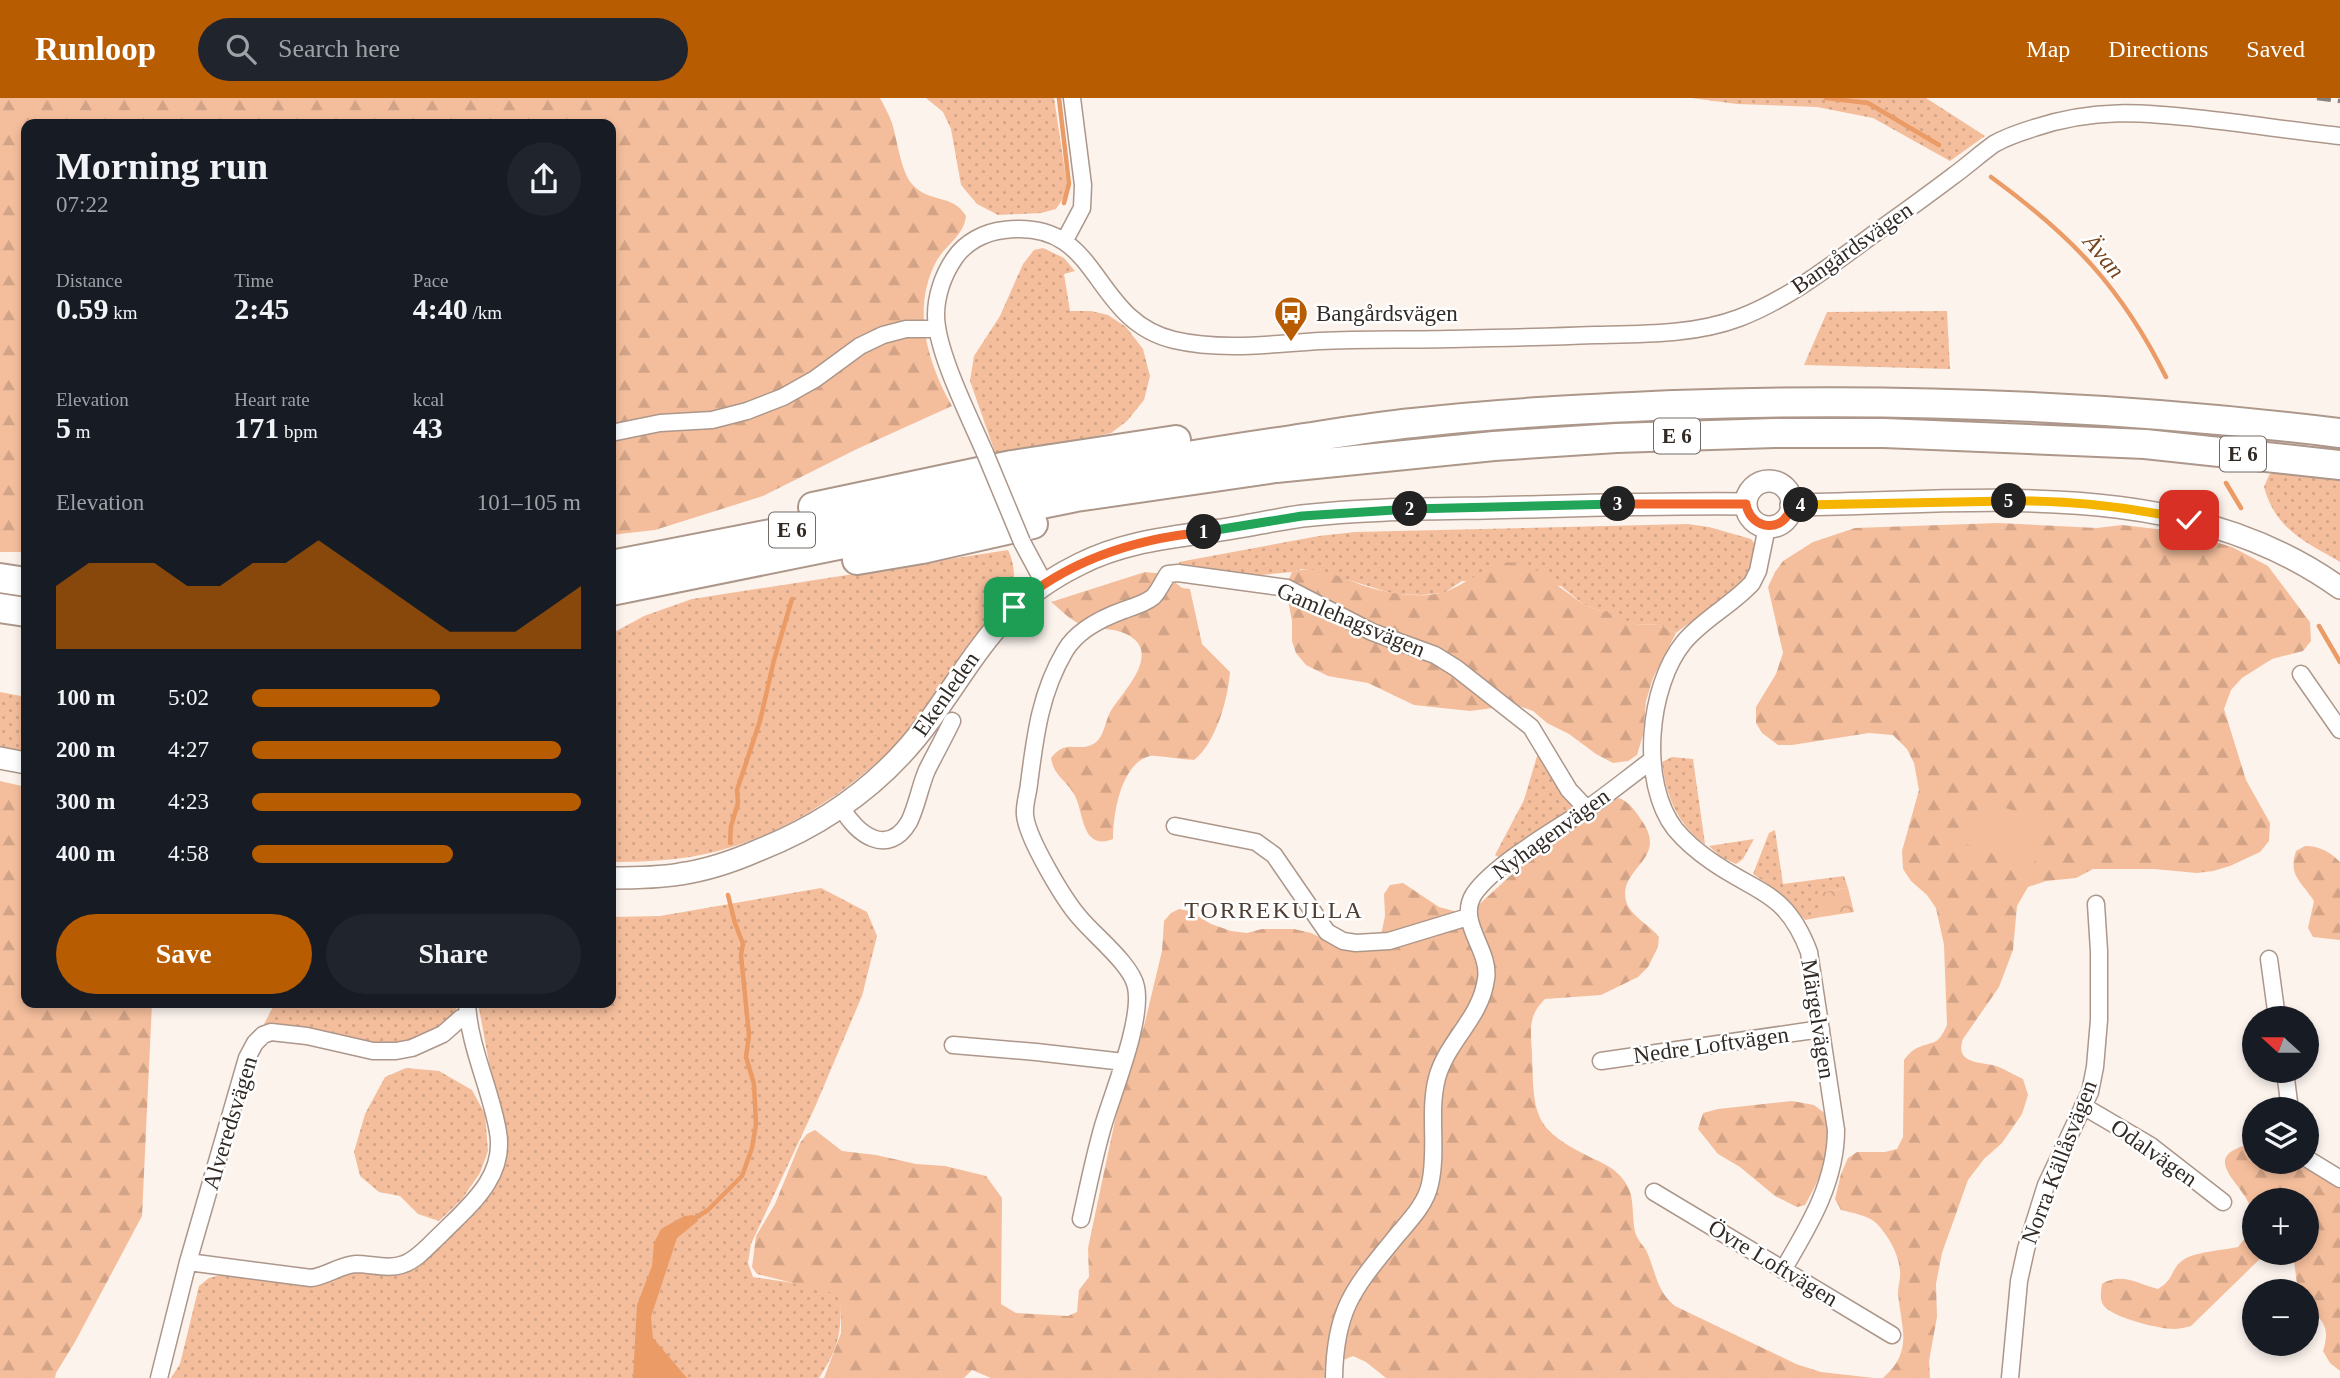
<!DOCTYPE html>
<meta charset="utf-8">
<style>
body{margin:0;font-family:"Times New Roman",serif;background:#20242c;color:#f1f3f6;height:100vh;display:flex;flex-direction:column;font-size:26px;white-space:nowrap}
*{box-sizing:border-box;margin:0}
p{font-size:23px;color:#9ea1a6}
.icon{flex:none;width:38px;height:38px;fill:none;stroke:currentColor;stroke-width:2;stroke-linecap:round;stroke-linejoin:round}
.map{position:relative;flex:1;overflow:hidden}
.drawer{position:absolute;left:21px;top:21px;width:595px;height:889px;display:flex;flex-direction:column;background:#171b24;border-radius:14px;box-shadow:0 4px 10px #0003}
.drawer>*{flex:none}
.needle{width:46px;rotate:291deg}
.tools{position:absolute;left:2242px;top:908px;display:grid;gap:14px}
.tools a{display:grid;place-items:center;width:77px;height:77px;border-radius:50%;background:#171b24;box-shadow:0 4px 10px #0003;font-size:35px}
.pin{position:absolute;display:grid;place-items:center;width:60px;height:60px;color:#fff;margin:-30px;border-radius:14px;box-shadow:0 4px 10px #0006}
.km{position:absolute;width:35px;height:35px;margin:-18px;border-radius:50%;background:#222;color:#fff;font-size:19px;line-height:35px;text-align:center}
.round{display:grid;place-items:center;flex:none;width:74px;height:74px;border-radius:37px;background:#20242c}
.overview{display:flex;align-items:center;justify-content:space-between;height:119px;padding:0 35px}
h1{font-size:38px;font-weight:700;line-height:52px}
.stats{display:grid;grid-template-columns:repeat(3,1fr);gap:10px;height:119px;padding:7px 35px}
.stats div{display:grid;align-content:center}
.stats b{font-size:30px;font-weight:700}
.stats small{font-size:19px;font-weight:400}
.stats p{font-size:19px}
.chart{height:196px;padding:14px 35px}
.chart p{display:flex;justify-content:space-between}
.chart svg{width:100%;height:126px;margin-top:7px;fill:#b85c02;opacity:.7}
.action{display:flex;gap:14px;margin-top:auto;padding:14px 35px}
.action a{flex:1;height:80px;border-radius:42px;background:#b85c02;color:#fff;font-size:28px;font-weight:700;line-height:80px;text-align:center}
.action a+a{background:#20242c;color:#f1f3f6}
ul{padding:0 35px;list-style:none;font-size:23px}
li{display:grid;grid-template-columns:112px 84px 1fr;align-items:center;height:52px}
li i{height:18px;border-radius:9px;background:#b85c02}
header{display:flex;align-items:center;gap:42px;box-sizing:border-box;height:98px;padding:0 35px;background:#b85c02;color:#fff}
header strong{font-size:33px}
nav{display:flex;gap:38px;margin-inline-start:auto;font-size:24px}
.search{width:490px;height:63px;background:#20242c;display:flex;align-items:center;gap:18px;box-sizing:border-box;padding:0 24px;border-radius:38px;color:#9ea1a6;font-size:26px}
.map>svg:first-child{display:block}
.grass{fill:url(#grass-dots)}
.forest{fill:url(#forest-firs)}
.park{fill:url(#park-crowns)}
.pitch{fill:#f4be9c}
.water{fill:#eb9b66}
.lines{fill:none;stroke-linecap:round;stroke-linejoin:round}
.stream{stroke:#eb9b66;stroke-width:4.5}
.street-casing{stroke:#ac978a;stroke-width:19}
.secondary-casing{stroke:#ac978a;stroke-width:24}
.highway-casing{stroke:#ac978a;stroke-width:32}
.street{stroke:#fff;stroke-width:16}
.secondary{stroke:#fff;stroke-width:21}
.highway{stroke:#fff;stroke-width:28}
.rail{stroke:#89817b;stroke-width:4.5;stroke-dasharray:14 7;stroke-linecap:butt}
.street-bridge-casing{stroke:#ac978a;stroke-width:19;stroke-linecap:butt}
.street-bridge{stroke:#fff;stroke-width:16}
.split-1-casing{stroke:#fff;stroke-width:14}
.split-2-casing{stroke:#fff;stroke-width:14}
.split-3-casing{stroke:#fff;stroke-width:14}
.split-4-casing{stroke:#fff;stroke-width:14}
.split-5-casing{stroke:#fff;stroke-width:14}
.split-6-casing{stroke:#fff;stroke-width:14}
.split-1{stroke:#f0652b;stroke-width:9}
.split-2{stroke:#22a559;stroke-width:9}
.split-3{stroke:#22a559;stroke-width:9}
.split-4{stroke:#f0652b;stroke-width:9}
.split-5{stroke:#f5b400;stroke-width:9}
.split-6{stroke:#f5b400;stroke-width:9}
.labels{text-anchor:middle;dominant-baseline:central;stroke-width:5;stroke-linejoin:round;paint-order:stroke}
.shield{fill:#fff;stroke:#706a66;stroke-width:2}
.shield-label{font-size:21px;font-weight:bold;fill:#322a25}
.street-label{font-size:23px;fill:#322a25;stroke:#fff}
.poi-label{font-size:23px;fill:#322a25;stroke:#fff;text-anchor:start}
.water-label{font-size:24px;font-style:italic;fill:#77431d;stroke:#fff}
.neighbourhood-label{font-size:24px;letter-spacing:2px;fill:#503e33;stroke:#fff}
</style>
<header>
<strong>Runloop</strong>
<div class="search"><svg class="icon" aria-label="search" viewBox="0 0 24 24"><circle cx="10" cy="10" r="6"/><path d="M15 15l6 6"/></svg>Search here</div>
<nav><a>Map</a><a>Directions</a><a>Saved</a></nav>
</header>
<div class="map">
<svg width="2340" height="1280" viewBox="0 0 2340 1280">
<defs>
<pattern id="grass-dots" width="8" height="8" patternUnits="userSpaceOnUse" patternTransform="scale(1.75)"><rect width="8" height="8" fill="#f4be9c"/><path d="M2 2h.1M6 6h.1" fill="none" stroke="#d2a386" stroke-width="1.8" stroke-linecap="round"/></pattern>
<pattern id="forest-firs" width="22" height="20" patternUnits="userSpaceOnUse" patternTransform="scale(1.75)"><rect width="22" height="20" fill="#f4be9c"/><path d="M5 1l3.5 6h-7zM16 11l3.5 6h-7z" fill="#d2a386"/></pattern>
<pattern id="park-crowns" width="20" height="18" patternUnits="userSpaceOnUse" patternTransform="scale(1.75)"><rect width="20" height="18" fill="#f4be9c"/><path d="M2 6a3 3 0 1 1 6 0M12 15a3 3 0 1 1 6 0" fill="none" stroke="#d2a386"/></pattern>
</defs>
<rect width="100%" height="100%" fill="#fcf3ed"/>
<!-- grass -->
<path class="grass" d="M926,0H1054L1068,93L1056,111L1041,115L998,117L977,106L961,87L951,31L943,14Z
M1691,0H1926L1985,38L1950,63L1873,20L1817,9L1737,6Z
M1043,150L1064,160L1075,173L1064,176L1070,213H1091L1108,217L1126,229L1143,251L1150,278L1144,302L1127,323L1111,335L997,360L970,283L974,258L1000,218L1023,166L1034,152Z
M1947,213L1950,271L1804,267L1827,214Z
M2277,372L2340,381V464C2304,443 2276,432 2264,389L2269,377Z
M1688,426L1709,429L1751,441L1755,446C1758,491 1706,511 1676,535L1660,527L1634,526L1600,513L1583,506L1561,488L1462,483L1444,495L1421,497L1394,496L1319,473L1301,471L1292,474L1250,478L1180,469L1179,464L1319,438L1355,434Z
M1008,452C1027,494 996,512 972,542C949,571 932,606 908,634C853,694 772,746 690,759C664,763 637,764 611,764V536L644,518L692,501Z
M0,594L26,599V655L0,649Z
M1537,658L1543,659L1574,706L1573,712L1502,761L1495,757L1524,702Z
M1672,659L1693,661L1705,746C1677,726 1666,698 1662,664Z
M1775,732L1783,786L1844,778L1848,790L1818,795L1821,819L1805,822L1782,796L1753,776L1769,735Z
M1754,741L1743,761L1736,766L1721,759L1709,748Z
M821,790L867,814L877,838L862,898L815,1009L751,1146L748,1165L753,1179L813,1188L841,1197C841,1235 840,1248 819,1280H171L180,1266L199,1188L209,1180L221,1177L281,1185L319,1184L341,1173H392L450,1136L504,1040L502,1013L490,970L478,905H611V819L660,818Z
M275,905H459C436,960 379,945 335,937C311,933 288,930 264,926Z
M406,970L439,973L472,992L485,1016L488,1053L480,1075L462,1101L439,1123L418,1116L400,1098L379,1094L360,1078L354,1054L365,1016L385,979Z"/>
<!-- forest -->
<path class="forest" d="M0,0H880C884,8 889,16 892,25C897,41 901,74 912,86C930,106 952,95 966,118C964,137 947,146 937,162C911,209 927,264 952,308L857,351L763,398L655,432L611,437V26H26V454H0Z
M1998,425L2097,430L2122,427L2182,434L2232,449L2268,468L2310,524L2311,543L2303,553L2272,561L2242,580L2231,592L2224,611L2246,682L2270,725L2269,743L2260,754L2230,768L2213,773L2197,775L2154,771H2093L2076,780L2046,783L2028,789L2017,808L2013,852L1999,889L1963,941C1954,966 1980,964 1996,968C2005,971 2014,977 2023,981L2028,997L2022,1016L2002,1045L1984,1061L1968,1082L1942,1155L1936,1186L1937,1219L1929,1263L1930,1280H1883C1914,1253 1901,1230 1898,1195C1898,1188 1901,1180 1900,1173C1899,1156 1888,1137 1876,1125C1868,1117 1852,1115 1841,1112L1835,1101L1841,1076L1848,1060L1857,1054H1885L1897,1051L1903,1039L1904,962C1907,958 1912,952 1917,950C1935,942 1937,949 1947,927L1944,847L1936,810L1927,797L1911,783L1903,771L1902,753L1919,692L1914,665L1907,651L1893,637L1869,635L1792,647H1778L1762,635L1756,625V609L1776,576L1783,555L1768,489L1775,474L1783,463L1813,444L1855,430Z
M1499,464L1520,465L1536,472L1583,506L1600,513L1616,517L1634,526L1660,527L1676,535L1653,580L1646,603L1643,637L1637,657L1628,663L1613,665L1596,656L1569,636L1547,625L1533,613L1516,607L1470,613L1414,607L1368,585L1328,578L1306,567L1296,555L1292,543V523L1288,502V483L1292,474C1317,465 1347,483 1371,490C1393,496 1418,500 1441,495C1453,493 1486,471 1499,464Z
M1145,474L1165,476L1182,490L1190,491L1202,546L1230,574C1228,601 1216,645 1194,662C1186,662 1154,657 1150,658C1121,665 1113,716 1113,741C1106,744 1097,745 1091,739C1082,730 1081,710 1075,698C1067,682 1054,679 1051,660C1067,639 1078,656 1095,645C1105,638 1105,621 1112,611C1122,595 1157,560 1134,541C1121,529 1098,532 1082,527C1070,522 1061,512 1051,504Z
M0,683L26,689V905H152L142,1118L75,1244L56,1275L55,1280H0Z
M1619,700C1630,704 1635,713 1642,723C1669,762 1618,769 1626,803C1630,818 1650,827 1659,839L1658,849L1648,869L1638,879L1601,897L1545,901C1527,919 1531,932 1532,956C1534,1020 1533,1031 1594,1061C1609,1068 1621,1074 1629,1091C1634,1103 1632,1120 1635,1134C1637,1141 1642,1146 1646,1152C1656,1173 1656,1193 1675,1208L1796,1266L1821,1274L1874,1280H1386L1366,1264L1353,1258L1341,1263L1329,1280H991L972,1272L964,1280H824L841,1235V1197L757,1176L752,1169L756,1138L775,1106L800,1045L807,1036L815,1032L842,1053L876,1057L916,1066L945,1068L986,1078L1002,1100L1001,1206L1016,1215L1068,1218L1077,1214L1079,1192L1089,1179L1088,1150L1107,1060L1116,1018L1145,924L1162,853L1164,823L1171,815L1179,811L1189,813L1211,826L1231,833L1247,835L1262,831H1294L1311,835L1347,852L1364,853L1373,849L1381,837L1385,818L1384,796L1390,787L1403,785L1439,809L1465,816L1473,812L1523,766L1607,705Z
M2305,748C2320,748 2330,754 2340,764V842L2313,839L2308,830L2314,803C2301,783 2288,778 2296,753Z
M1792,1003L1814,1007L1827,1017C1832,1054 1823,1075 1805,1107L1797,1109L1775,1098L1740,1069L1718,1056L1698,1031L1703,1015L1718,1011Z
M2254,1045V1064H2306L2340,1077V1273L2330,1265L2323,1253C2331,1228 2322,1223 2307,1207L2306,1194L2299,1193C2295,1181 2296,1168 2292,1155H2306V1102H2254V1155H2266L2191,1228C2186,1229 2179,1231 2174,1231C2159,1231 2114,1220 2104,1208C2099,1201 2101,1194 2102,1186C2121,1174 2138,1186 2158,1191C2175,1181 2170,1171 2183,1162C2194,1154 2224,1152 2238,1149C2247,1138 2254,1129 2252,1114C2246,1085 2193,1059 2254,1045Z"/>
<!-- park -->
<path class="park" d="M1848,790L1854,814L1821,819L1817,795Z"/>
<!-- pitch -->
<path class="pitch" d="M1981,702L2049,724L2033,768L1966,746Z"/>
<!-- water -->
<path class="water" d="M693,1117L697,1119L698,1123L677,1140L651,1219L653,1240L687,1280H633L637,1207L652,1168L654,1145L661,1131L684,1118Z"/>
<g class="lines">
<!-- stream -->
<path class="stream" d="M1059,0L1069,86L1064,105
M1826,0L1868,5L1939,47
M1991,79C2072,138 2121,189 2166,279
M2226,385L2241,410
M2319,528L2340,564
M730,745L731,728L738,705L737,692L760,623L774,562L792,501
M697,1119L708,1112L742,1078L752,1050L756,1026L754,986L746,959L749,937L741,857L743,846L735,825L728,797"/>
<!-- street casing -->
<g class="street-casing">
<path id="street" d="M1065,142L1082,110L1083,87L1072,0
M611,335L660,325L712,322L747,313L783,299L815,281L860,248L883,237L906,231H937
M985,355C970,320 936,253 936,217C936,198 943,177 954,161C965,144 985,134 1004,132C1102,119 1089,222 1174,242C1221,253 1272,246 1320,243C1362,241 1406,242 1449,241C1497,240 1546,239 1595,237C1642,236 1694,237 1739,220C1784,203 1825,172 1863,144C1893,122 1924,100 1953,78C1967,68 1980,56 1994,46C2006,39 2021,34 2034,30C2094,10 2142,14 2204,21C2249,26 2294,33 2340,38
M1767,429L1758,473L1752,485C1732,507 1703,521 1684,544C1648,588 1639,684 1675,731C1685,743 1698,754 1711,763C1758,796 1786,793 1809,854L1836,1032C1836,1084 1809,1128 1783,1172
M1022,444L1044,485
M2301,576L2340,632
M842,710C856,736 888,760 909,724C917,708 920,688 927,672C935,656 944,640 952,623
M1175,728L1256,744L1274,757L1327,834L1343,843L1356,845L1389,843L1468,819
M2269,861L2277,920
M953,947L1036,954L1124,964
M1601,963L1821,931
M2285,973L2290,1012
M2083,1008L2151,1048L2223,1104
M2306,1060L2340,1081
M1654,1094L1892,1237
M1081,1121C1088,1090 1094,1059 1103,1028C1113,994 1143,922 1136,889C1132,867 1095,838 1080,820C1064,802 1027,740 1025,717C1024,707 1028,696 1029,686C1035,639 1040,595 1065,553C1077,532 1102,520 1124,512C1133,509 1146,505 1153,499C1159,493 1163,483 1168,476L1178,475L1287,490L1372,534L1435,557L1456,570L1531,629L1569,692L1587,711
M188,1164L311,1180C327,1178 340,1167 356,1166C371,1166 389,1172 404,1166C418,1161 430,1146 441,1136C469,1108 506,1079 498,1034C491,991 469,949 467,905
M159,1280L188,1164L247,960L255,945L263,937L271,934L307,938L373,953H396L412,950L443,936L461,920L468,917
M1334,1280C1335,1208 1356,1188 1399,1135C1412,1120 1426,1105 1430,1086C1438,1051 1428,1015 1437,980C1447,943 1481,920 1486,881C1491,852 1456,824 1474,796C1493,768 1554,732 1584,713C1607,697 1629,679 1652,662
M2010,1280L2019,1183L2026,1151L2046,1087L2090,994L2095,969L2099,922V853L2096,806"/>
</g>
<!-- secondary casing -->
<g class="secondary-casing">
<path id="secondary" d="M1746 406a23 23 0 1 1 46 0a23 23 0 1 1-46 0Z
M1791,407C1974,405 2182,376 2340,490
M0,660L26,665
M611,780C634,780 657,780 680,776C708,772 734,763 759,752C830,724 888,681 932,619C980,552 1002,504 1080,466C1123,444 1168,440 1214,433C1244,429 1273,422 1302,418C1363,411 1425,411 1486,410C1573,408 1659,405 1746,406"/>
</g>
<!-- highway casing -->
<g class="highway-casing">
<path id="highway" d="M813,409L1012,367L1176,342
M857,462L922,451L1033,426
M611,467C838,424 1063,375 1292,342C1332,336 1372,329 1413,325C1500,315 1588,311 1675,307C1898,299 2119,308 2340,335
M0,480L26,484
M611,493L1076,399L1276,370L1494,348L1616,340L1775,335H1884L2145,346L2340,367
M0,510L26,514"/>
</g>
<!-- street -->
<use href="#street" class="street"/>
<!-- secondary -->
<use href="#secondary" class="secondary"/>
<!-- highway -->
<use href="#highway" class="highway"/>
<!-- rail -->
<path class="rail" d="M2317,0L2340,3"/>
<!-- street-bridge casing -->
<g class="street-bridge-casing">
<path id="street-bridge" d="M985,355L1022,444"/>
</g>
<!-- street-bridge -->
<use href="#street-bridge" class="street-bridge"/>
</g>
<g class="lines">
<!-- split-1 casing -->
<g class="split-1-casing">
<path id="split-1" d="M1014,509C1068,462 1134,441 1204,434"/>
</g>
<!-- split-2 casing -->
<g class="split-2-casing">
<path id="split-2" d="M1204,434L1302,418L1410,411"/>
</g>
<!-- split-3 casing -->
<g class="split-3-casing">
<path id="split-3" d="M1410,411L1618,406"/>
</g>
<!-- split-4 casing -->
<g class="split-4-casing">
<path id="split-4" d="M1618,406H1746C1751,434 1787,435 1791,407H1801"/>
</g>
<!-- split-5 casing -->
<g class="split-5-casing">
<path id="split-5" d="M1801,407L2009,403"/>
</g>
<!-- split-6 casing -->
<g class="split-6-casing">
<path id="split-6" d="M2009,403C2070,402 2130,409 2189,422"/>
</g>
<!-- split-1 -->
<use href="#split-1" class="split-1"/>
<!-- split-2 -->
<use href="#split-2" class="split-2"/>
<!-- split-3 -->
<use href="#split-3" class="split-3"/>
<!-- split-4 -->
<use href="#split-4" class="split-4"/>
<!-- split-5 -->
<use href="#split-5" class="split-5"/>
<!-- split-6 -->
<use href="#split-6" class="split-6"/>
</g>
<!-- icons -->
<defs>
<g id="bus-pin" transform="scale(1.75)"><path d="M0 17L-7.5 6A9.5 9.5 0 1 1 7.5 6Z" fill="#b85c02" stroke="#fff"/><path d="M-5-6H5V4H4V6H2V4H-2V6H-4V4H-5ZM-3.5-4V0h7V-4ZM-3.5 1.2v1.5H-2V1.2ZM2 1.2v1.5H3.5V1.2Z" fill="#fff"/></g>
</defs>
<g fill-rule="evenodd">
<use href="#bus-pin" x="1291" y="215"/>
</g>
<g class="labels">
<!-- shield labels -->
<g class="shield">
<rect x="1654" y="320.5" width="46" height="35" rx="5"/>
<rect x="2220" y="338.5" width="46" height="35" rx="5"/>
<rect x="769" y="414.5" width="46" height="35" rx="5"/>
</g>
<g class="shield-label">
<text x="1677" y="338">E 6</text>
<text x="2243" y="356">E 6</text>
<text x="792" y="432">E 6</text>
</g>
<!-- street labels -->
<g class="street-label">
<text transform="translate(1852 150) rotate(-35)">Bangårdsvägen</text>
<text transform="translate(1351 522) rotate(23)">Gamlehagsvägen</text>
<text transform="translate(946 596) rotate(-55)">Ekenleden</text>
<text transform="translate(1551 736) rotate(-36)">Nyhagenvägen</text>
<text transform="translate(1818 921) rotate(81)">Märgelvägen</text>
<text transform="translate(1711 947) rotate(-8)">Nedre Loftvägen</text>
<text transform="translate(230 1025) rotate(-73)">Alveredsvägen</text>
<text transform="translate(2154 1055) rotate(35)">Odalvägen</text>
<text transform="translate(2059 1064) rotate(-69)">Norra Källåsvägen</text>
<text transform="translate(1773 1165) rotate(31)">Övre Loftvägen</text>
</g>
<!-- poi labels -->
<g class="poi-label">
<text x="1316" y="215">Bangårdsvägen</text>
</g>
<!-- water labels -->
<g class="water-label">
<text transform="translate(2104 158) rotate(50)">Ävan</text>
</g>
<!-- neighbourhood labels -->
<g class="neighbourhood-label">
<text x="1274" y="812">TORREKULLA</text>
</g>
</g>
</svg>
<div class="tools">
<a><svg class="needle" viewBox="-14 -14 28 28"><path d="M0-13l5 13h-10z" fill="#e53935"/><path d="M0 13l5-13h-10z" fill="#9ea1a6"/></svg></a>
<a><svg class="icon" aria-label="layers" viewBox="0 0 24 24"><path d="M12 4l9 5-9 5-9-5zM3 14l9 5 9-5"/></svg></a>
<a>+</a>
<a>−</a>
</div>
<div class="pin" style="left:1014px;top:509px;background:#1e9e55"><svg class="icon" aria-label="arrive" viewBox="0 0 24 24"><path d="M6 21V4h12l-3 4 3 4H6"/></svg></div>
<div class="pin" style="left:2189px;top:422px;background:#d93025"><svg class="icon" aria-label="check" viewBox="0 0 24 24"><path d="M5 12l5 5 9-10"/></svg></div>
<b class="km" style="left:1204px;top:434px">1</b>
<b class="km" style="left:1410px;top:411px">2</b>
<b class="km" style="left:1618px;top:406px">3</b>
<b class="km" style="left:1801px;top:407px">4</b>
<b class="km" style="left:2009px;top:403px">5</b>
<section class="drawer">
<div class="overview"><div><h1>Morning run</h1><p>07:22</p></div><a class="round"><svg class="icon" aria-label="share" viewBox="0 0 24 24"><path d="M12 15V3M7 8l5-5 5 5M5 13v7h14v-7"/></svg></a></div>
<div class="stats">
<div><p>Distance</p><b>0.59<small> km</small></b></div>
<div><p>Time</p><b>2:45</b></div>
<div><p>Pace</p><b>4:40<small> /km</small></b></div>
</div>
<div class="stats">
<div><p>Elevation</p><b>5<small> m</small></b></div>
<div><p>Heart rate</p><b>171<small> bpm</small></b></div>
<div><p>kcal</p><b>43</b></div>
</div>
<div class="chart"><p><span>Elevation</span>101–105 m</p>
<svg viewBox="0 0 160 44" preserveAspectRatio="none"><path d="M0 44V22L10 14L20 14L30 14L40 22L50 22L60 14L70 14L80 6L90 14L100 22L110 30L120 38L130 38L140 38L150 30L160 22V44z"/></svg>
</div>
<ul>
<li><b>100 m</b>5:02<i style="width:57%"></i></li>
<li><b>200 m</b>4:27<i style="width:94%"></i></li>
<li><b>300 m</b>4:23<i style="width:100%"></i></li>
<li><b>400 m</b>4:58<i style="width:61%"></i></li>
</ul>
<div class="action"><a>Save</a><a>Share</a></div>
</section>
</div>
